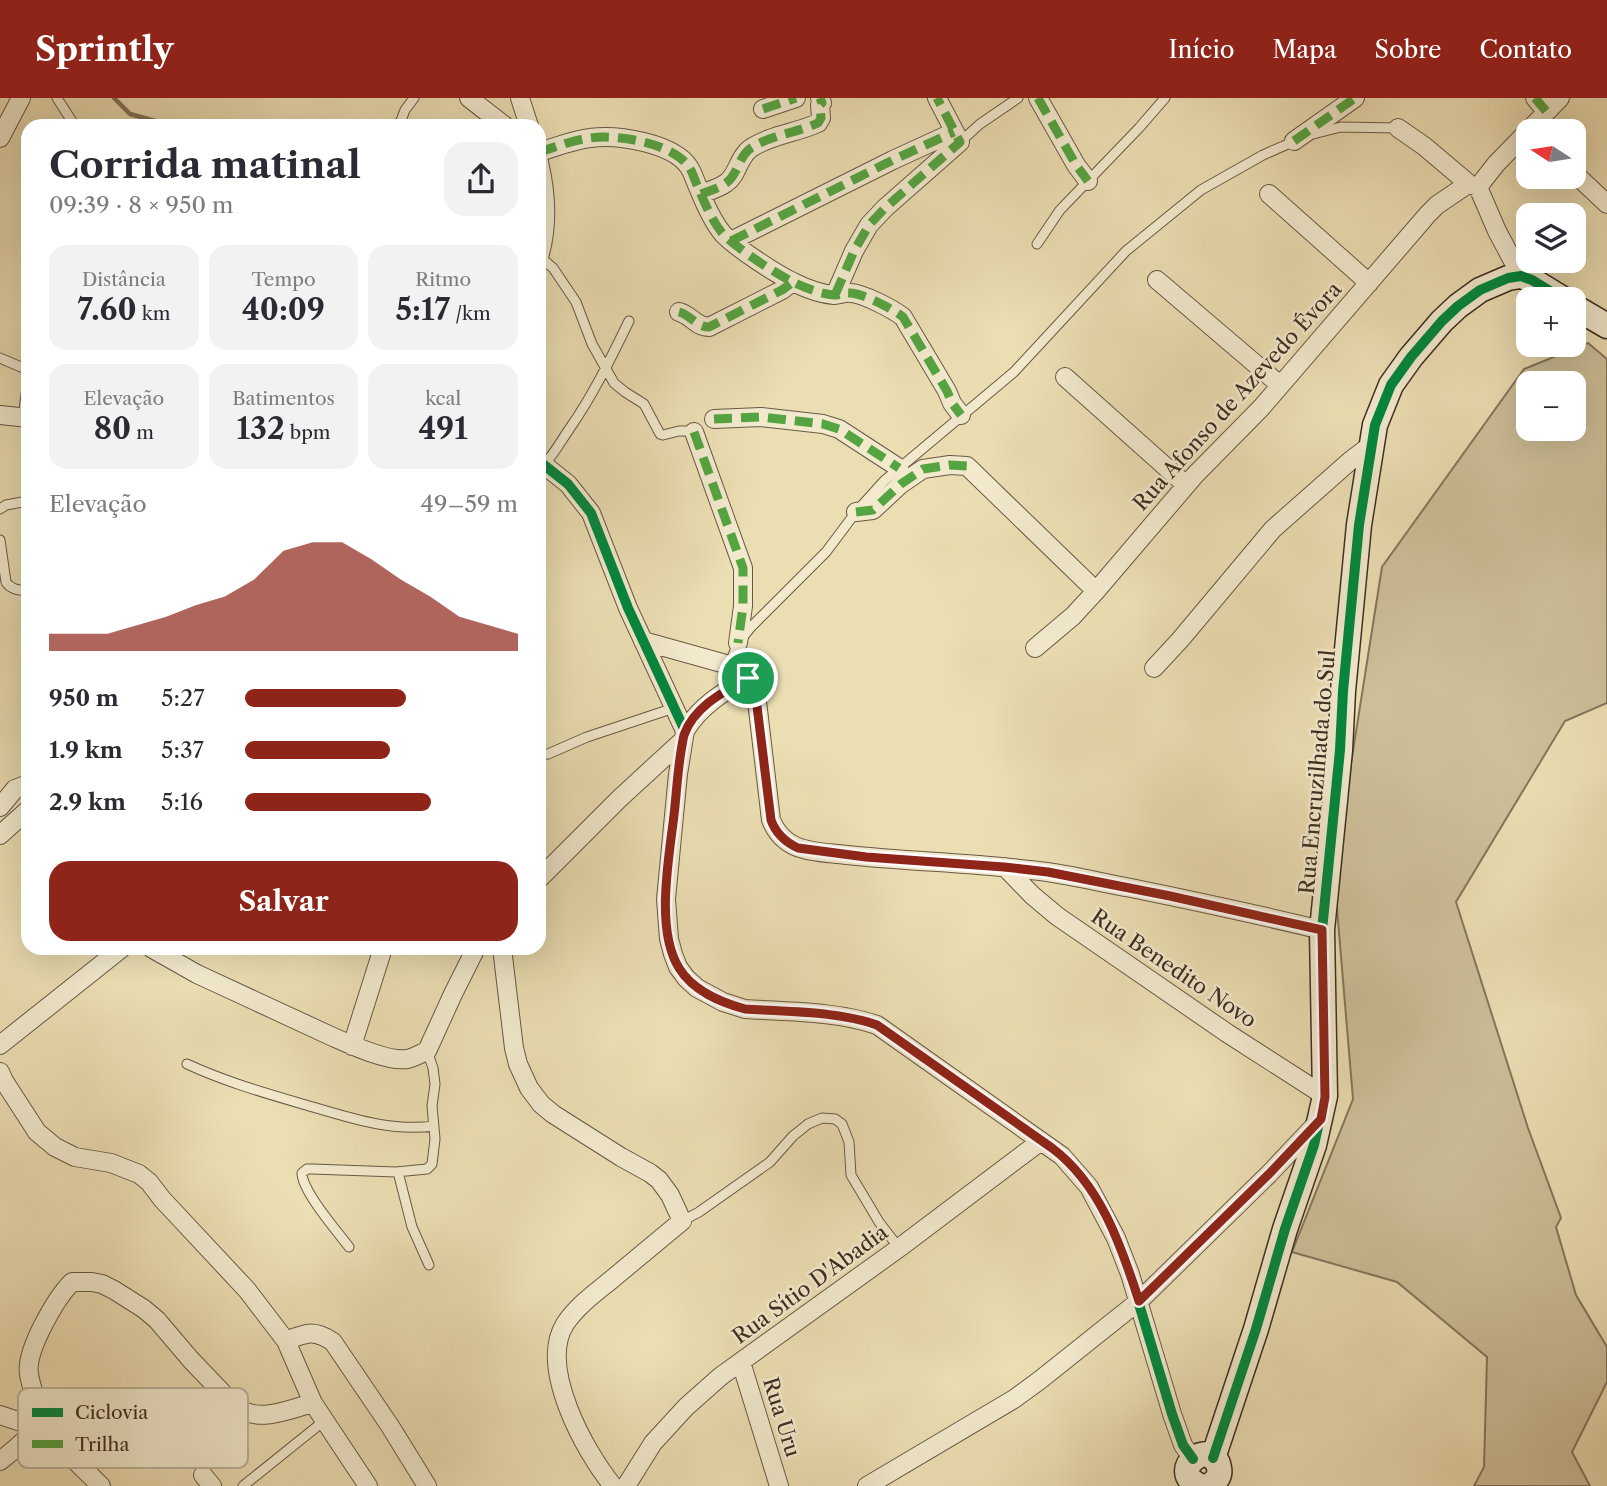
<!DOCTYPE html>
<html lang="pt">
<meta charset="utf-8">
<style>
body{margin:0;font-family:"Libre Caslon Text",serif;background:#f2f2f3;color:#2b2b33;height:100vh;display:flex;flex-direction:column;font-size:26px;white-space:nowrap}
*{box-sizing:border-box;margin:0}
p{font-size:23px;color:#7c7c81}
.icon{flex:none;width:38px;height:38px;fill:none;stroke:currentColor;stroke-width:2;stroke-linecap:round;stroke-linejoin:round}
.map{position:relative;flex:1;overflow:hidden}
.drawer{position:absolute;left:21px;top:21px;width:525px;height:836px;display:flex;flex-direction:column;background:#fff;border-radius:21px;box-shadow:0 7px 28px #0002}
.drawer>*{flex:none}
.needle{width:46px;rotate:282deg}
.buttons{position:absolute;left:1516px;top:21px;display:grid;gap:14px}
.buttons a{display:grid;place-items:center;width:70px;height:70px;border-radius:14px;background:#fff;box-shadow:0 7px 28px #0002;font-size:35px}
.pin{position:absolute;display:grid;place-items:center;width:60px;height:60px;color:#fff;margin:-30px;border:4px solid #fff;border-radius:50%;box-shadow:0 2px 7px #0007}
.round{display:grid;place-items:center;flex:none;width:74px;height:74px;border-radius:21px;background:#f2f2f3}
.overview{display:flex;align-items:center;justify-content:space-between;height:119px;padding:0 28px}
h1{font-size:38px;font-weight:800;line-height:52px}
.metrics{display:grid;grid-template-columns:repeat(3,1fr);gap:10px;height:119px;padding:7px 28px}
.metrics div{display:grid;align-content:center;border-radius:18px;background:#f2f2f3;text-align:center}
.metrics b{font-size:30px;font-weight:800}
.metrics small{font-size:19px;font-weight:400}
.metrics p{font-size:19px}
.chart{height:196px;padding:14px 28px}
.chart p{display:flex;justify-content:space-between}
.chart svg{width:100%;height:126px;margin-top:7px;fill:#8f2418;opacity:.7}
.primary-button{display:flex;gap:14px;margin-top:auto;padding:14px 28px}
.primary-button a{flex:1;height:80px;border-radius:21px;background:#8f2418;color:#fff;font-size:28px;font-weight:800;line-height:80px;text-align:center}
ul{padding:0 28px;list-style:none;font-size:23px}
li{display:grid;grid-template-columns:112px 84px 1fr;align-items:center;height:52px}
li i{height:18px;border-radius:9px;background:#8f2418}
header{display:flex;align-items:center;gap:42px;box-sizing:border-box;height:98px;padding:0 35px;background:#8f2418;color:#fff}
header strong{font-size:33px}
nav{display:flex;gap:38px;margin-inline-start:auto;font-size:24px}
.map>svg:first-child{display:block}
.green{fill:#cec09a;stroke:#85765e;stroke-width:2;fill-rule:evenodd}
.lines{fill:none;stroke-linecap:round;stroke-linejoin:round}
.stream{stroke:#82735b;stroke-width:4.5}
.lane-casing{stroke:#685946;stroke-width:11}
.street-casing{stroke:#685946;stroke-width:20}
.secondary-casing{stroke:#3c2d21;stroke-width:27}
.lane{stroke:#f3eace;stroke-width:9}
.street{stroke:#f3eace;stroke-width:18}
.secondary{stroke:#f3eace;stroke-width:24}
.quiet{stroke:#54a441;stroke-width:9;stroke-dasharray:18 9;stroke-linecap:butt}
.cycleway-casing{stroke:#f3eace;stroke-width:15}
.cycleway{stroke:#00873e;stroke-width:10}
.route-casing{stroke:#fff;stroke-width:14}
.route{stroke:#8f2418;stroke-width:9}
.labels{text-anchor:middle;dominant-baseline:central;stroke-width:5;stroke-linejoin:round;paint-order:stroke}
.street-label{font-size:21px;fill:#3c2d21;stroke:#f3eace}
.key{fill:#f3eace;stroke:#bcb19a;stroke-width:2}
.key-label{font-size:19px;fill:#3c2d21}
</style>
<header>
<strong>Sprintly</strong>
<nav><a>Início</a><a>Mapa</a><a>Sobre</a><a>Contato</a></nav>
</header>
<div class="map">
<svg width="1607" height="1388" viewBox="0 0 1607 1388">
<rect width="100%" height="100%" fill="#ecdeb3"/>
<filter id="stains"><feTurbulence type="fractalNoise" baseFrequency=".00286" numOctaves="4"/><feColorMatrix values="0 0 0 0 .2 0 0 0 0 .09 0 0 0 0 .02 0 0 0 .5 -.17"/></filter>
<radialGradient id="worn" r=".72"><stop offset=".6" stop-color="#630" stop-opacity="0"/><stop offset="1" stop-color="#630" stop-opacity=".3"/></radialGradient>
<!-- green -->
<path class="green" d="M1588,245L1607,261V605L1565,623L1456,804L1528,1030L1561,1120L1556,1129L1576,1197L1607,1249V1284L1572,1354L1590,1388H1474L1484,1369L1487,1259L1397,1184L1292,1154L1353,1001L1336,799L1347,691L1382,469L1524,271ZM1528,285H1573V331H1528Z"/>
<g class="lines">
<!-- stream -->
<path class="stream" d="M114,0L130,16L173,28"/>
<!-- lane casing -->
<g class="lane-casing">
<path id="lane" d="M57,0L75,28
M399,28L405,12L414,0
M1313,36L1341,29L1398,30
M960,44L980,26L1018,0
M1037,146L1060,112L1139,30L1165,0
M539,158L553,170L576,204L592,246L614,285L625,294L644,306L660,336L663,337L679,333H693L694,334
M0,260L28,272
M23,319L28,282
M544,367C554,356 561,343 570,330C593,297 611,260 629,223
M0,411L6,407L28,403
M0,442L6,484C11,492 20,492 28,493
M729,567L738,545L751,529L826,454L856,414L884,383L1014,274L1126,153L1201,92L1263,57L1297,42
M539,657L548,656L587,639L674,610
M187,966C226,984 265,995 306,1007C348,1019 389,1034 434,1028
M398,1074L412,1129L429,1167
M682,1123L699,1114L770,1064L793,1038L808,1026L822,1020L835,1021L842,1026L849,1044L851,1077L879,1124L899,1150
M349,1149C337,1133 302,1093 302,1075L307,1071H312L396,1074L427,1071L432,1066L435,1041L432,1008L435,986L433,970L427,953
M243,1388L324,1323"/>
</g>
<!-- street casing -->
<g class="street-casing">
<path id="street" d="M469,0L505,28
M520,0L529,28
M1038,0L1076,67L1088,83
M1535,0L1546,13
M763,11L796,0
M1398,30L1424,48L1469,86
M0,40L21,0
M1294,43L1355,0
M539,54C556,49 573,42 590,40C617,36 673,45 689,69C693,75 695,83 698,89C704,104 712,123 723,136C735,149 776,176 793,184C805,190 821,196 834,197C840,197 844,194 850,195C862,195 893,211 903,219L947,293L952,305L961,317
M539,64C546,94 548,129 539,159
M1573,74L1607,106
M701,96C709,93 719,90 726,85C738,77 738,59 751,50C771,37 796,35 818,25L821,20L820,7L822,5L820,0
M1269,96L1369,185
M731,143L893,62L954,34
M1521,178L1497,133L1478,89L1496,66L1560,0
M1157,182L1280,287
M835,197L854,153L869,127L885,110L960,44L937,0
M679,214C691,217 696,229 709,229L782,192L793,184
M1065,279L1186,387
M0,317L28,320
M714,321L761,319L823,326L839,331L899,370
M694,334L743,470V508L738,545
M539,363L568,386L591,415L628,510L685,633L678,676L666,801L669,841L673,856L678,869L686,880L697,890L723,904L745,911C788,914 836,913 877,927L1062,1058L1089,1089L1116,1140L1130,1176L1172,1316L1183,1347L1193,1361
M856,414L873,412L901,386L923,371L950,367L967,368L1096,493
M643,543L729,567L748,580L756,595L771,722C785,756 815,753 847,757C913,764 981,765 1047,774C1075,778 1103,785 1131,790C1195,803 1259,817 1322,832
M1035,550L1073,518L1096,493L1195,377L1261,310L1428,116L1437,107L1465,88L1469,86L1478,89
M1154,570L1180,542L1273,431L1350,363L1371,347
M685,633C700,608 723,594 748,580
M0,709L15,691L28,686
M0,737L28,712
M1005,769L1032,797L1057,818L1227,935L1325,998
M539,781L619,701L682,643
M151,850L197,876L333,939C351,947 388,964 407,961C414,960 421,955 427,953L453,896L476,850
M502,850L514,950L518,966L529,990L541,1006L553,1016L621,1059L650,1075L659,1082L670,1097L682,1123C658,1143 635,1162 611,1182C595,1195 577,1208 565,1226C538,1269 585,1354 613,1388
M0,947L122,850
M352,948L383,850
M0,974L4,983L37,1034L55,1049L75,1059L111,1065L139,1076L149,1084L162,1101L247,1192L286,1243L313,1305L368,1388
M286,1243C306,1235 314,1231 333,1244L390,1328L427,1388
M741,1264L779,1388
M0,1317L36,1329L56,1344L101,1388
M0,1363C9,1356 30,1339 35,1329C44,1313 31,1293 29,1276C25,1253 56,1200 72,1184H92L102,1186L114,1192L144,1211L157,1222L191,1262L235,1308C259,1326 286,1312 313,1305
M203,1377L212,1388
M626,1388L653,1345L686,1309L721,1278L899,1150L1041,1043
M867,1388L1014,1301L1040,1282L1139,1203L1269,1076L1319,1023"/>
</g>
<!-- secondary casing -->
<g class="secondary-casing">
<path id="secondary" d="M1573,208L1607,228
M1213,1360L1256,1231L1285,1131L1314,1047L1325,998L1322,832L1340,652L1343,593L1359,427L1375,327L1391,287L1411,259L1442,223L1458,208L1480,192L1508,180L1521,178L1532,182L1563,201
M1200,1388C1164,1372 1214,1337 1219,1370C1221,1379 1215,1384 1209,1388"/>
</g>
<!-- lane -->
<use href="#lane" class="lane"/>
<!-- street -->
<use href="#street" class="street"/>
<!-- secondary -->
<use href="#secondary" class="secondary"/>
<!-- quiet -->
<path class="quiet" d="M1038,0L1076,67L1088,83
M1535,0L1546,13
M763,11L796,0
M1294,43L1355,0
M539,54C556,49 573,42 590,40C617,36 673,45 689,69C693,75 695,83 698,89C704,104 712,123 723,136C735,149 776,176 793,184C805,190 821,196 834,197C840,197 844,194 850,195C862,195 893,211 903,219L947,293L952,305L961,317
M701,96C709,93 719,90 726,85C738,77 738,59 751,50C771,37 796,35 818,25L821,20L820,7L822,5L820,0
M731,143L893,62L954,34
M835,197L854,153L869,127L885,110L960,44L937,0
M679,214C691,217 696,229 709,229L782,192L793,184
M714,321L761,319L823,326L839,331L899,370
M694,334L743,470V508L738,545
M856,414L873,412L901,386L923,371L950,367L967,368"/>
<!-- cycleway casing -->
<g class="cycleway-casing">
<path id="cycleway" d="M539,363L568,386L591,415L628,510L685,633L678,676L666,801L669,841L673,856L678,869L686,880L697,890L723,904L745,911C788,914 836,913 877,927L1062,1058L1089,1089L1116,1140L1130,1176L1172,1316L1183,1347L1193,1361
M1213,1360L1256,1231L1285,1131L1314,1047L1325,998L1322,832L1340,652L1343,593L1359,427L1375,327L1391,287L1411,259L1442,223L1458,208L1480,192L1508,180L1521,178L1532,182L1563,201"/>
</g>
<!-- cycleway -->
<use href="#cycleway" class="cycleway"/>
</g>
<g class="lines">
<!-- route casing -->
<g class="route-casing">
<path id="route" d="M748,580L755,592L771,722C776,736 785,744 798,750L866,759L1004,769L1048,774L1170,798L1322,832L1325,999L1321,1021L1269,1076L1139,1203C1121,1147 1100,1086 1052,1050L877,927C838,913 787,914 745,911C720,904 693,893 679,870C655,831 669,760 674,717C677,691 678,663 684,637C694,609 723,594 748,580Z"/>
</g>
<!-- route -->
<use href="#route" class="route"/>
</g>
<g class="labels">
<!-- street labels -->
<g class="street-label">
<text transform="translate(1237 298) rotate(-48)">Rua Afonso de Azevedo Évora</text>
<text transform="translate(1317 674) rotate(-85)">Rua Encruzilhada do Sul</text>
<text transform="translate(1174 870) rotate(34)">Rua Benedito Novo</text>
<text transform="translate(810 1186) rotate(-36)">Rua Sítio D'Abadia</text>
<text transform="translate(782 1319) rotate(73)">Rua Uru</text>
</g>
</g>
<!-- legend -->
<rect x="18" y="1290" width="230" height="80" rx="10" class="key"/>
<rect x="32" y="1310" width="31" height="9" fill="#00873e"/>
<rect x="32" y="1342" width="31" height="8" fill="#54a441"/>
<g class="key-label">
<text x="75" y="1321">Ciclovia</text>
<text x="75" y="1353">Trilha</text>
</g>
<rect width="100%" height="100%" filter="url(#stains)"/>
<rect width="100%" height="100%" fill="url(#worn)"/>
</svg>
<div class="buttons">
<a><svg class="needle" viewBox="-14 -14 28 28"><path d="M0-13l5 13h-10z" fill="#e53935"/><path d="M0 13l5-13h-10z" fill="#7c7c81"/></svg></a>
<a><svg class="icon" aria-label="layers" viewBox="0 0 24 24"><path d="M12 4l9 5-9 5-9-5zM3 14l9 5 9-5"/></svg></a>
<a>+</a>
<a>−</a>
</div>
<div class="pin" style="left:748px;top:580px;background:#1e9e55"><svg class="icon" aria-label="arrive" viewBox="0 0 24 24"><path d="M6 21V4h12l-3 4 3 4H6"/></svg></div>
<section class="drawer">
<div class="overview"><div><h1>Corrida matinal</h1><p>09:39 · 8 × 950 m</p></div><a class="round"><svg class="icon" aria-label="share" viewBox="0 0 24 24"><path d="M12 15V3M7 8l5-5 5 5M5 13v7h14v-7"/></svg></a></div>
<div class="metrics">
<div><p>Distância</p><b>7.60<small> km</small></b></div>
<div><p>Tempo</p><b>40:09</b></div>
<div><p>Ritmo</p><b>5:17<small> /km</small></b></div>
</div>
<div class="metrics">
<div><p>Elevação</p><b>80<small> m</small></b></div>
<div><p>Batimentos</p><b>132<small> bpm</small></b></div>
<div><p>kcal</p><b>491</b></div>
</div>
<div class="chart"><p><span>Elevação</span>49–59 m</p>
<svg viewBox="0 0 160 44" preserveAspectRatio="none"><path d="M0 44V38L10 38L20 38L30 35L40 32L50 28L60 25L70 19L80 9L90 6L100 6L110 12L120 19L130 25L140 32L150 35L160 38V44z"/></svg>
</div>
<ul>
<li><b>950 m</b>5:27<i style="width:59%"></i></li>
<li><b>1.9 km</b>5:37<i style="width:53%"></i></li>
<li><b>2.9 km</b>5:16<i style="width:68%"></i></li>
</ul>
<div class="primary-button"><a>Salvar</a></div>
</section>
</div>
